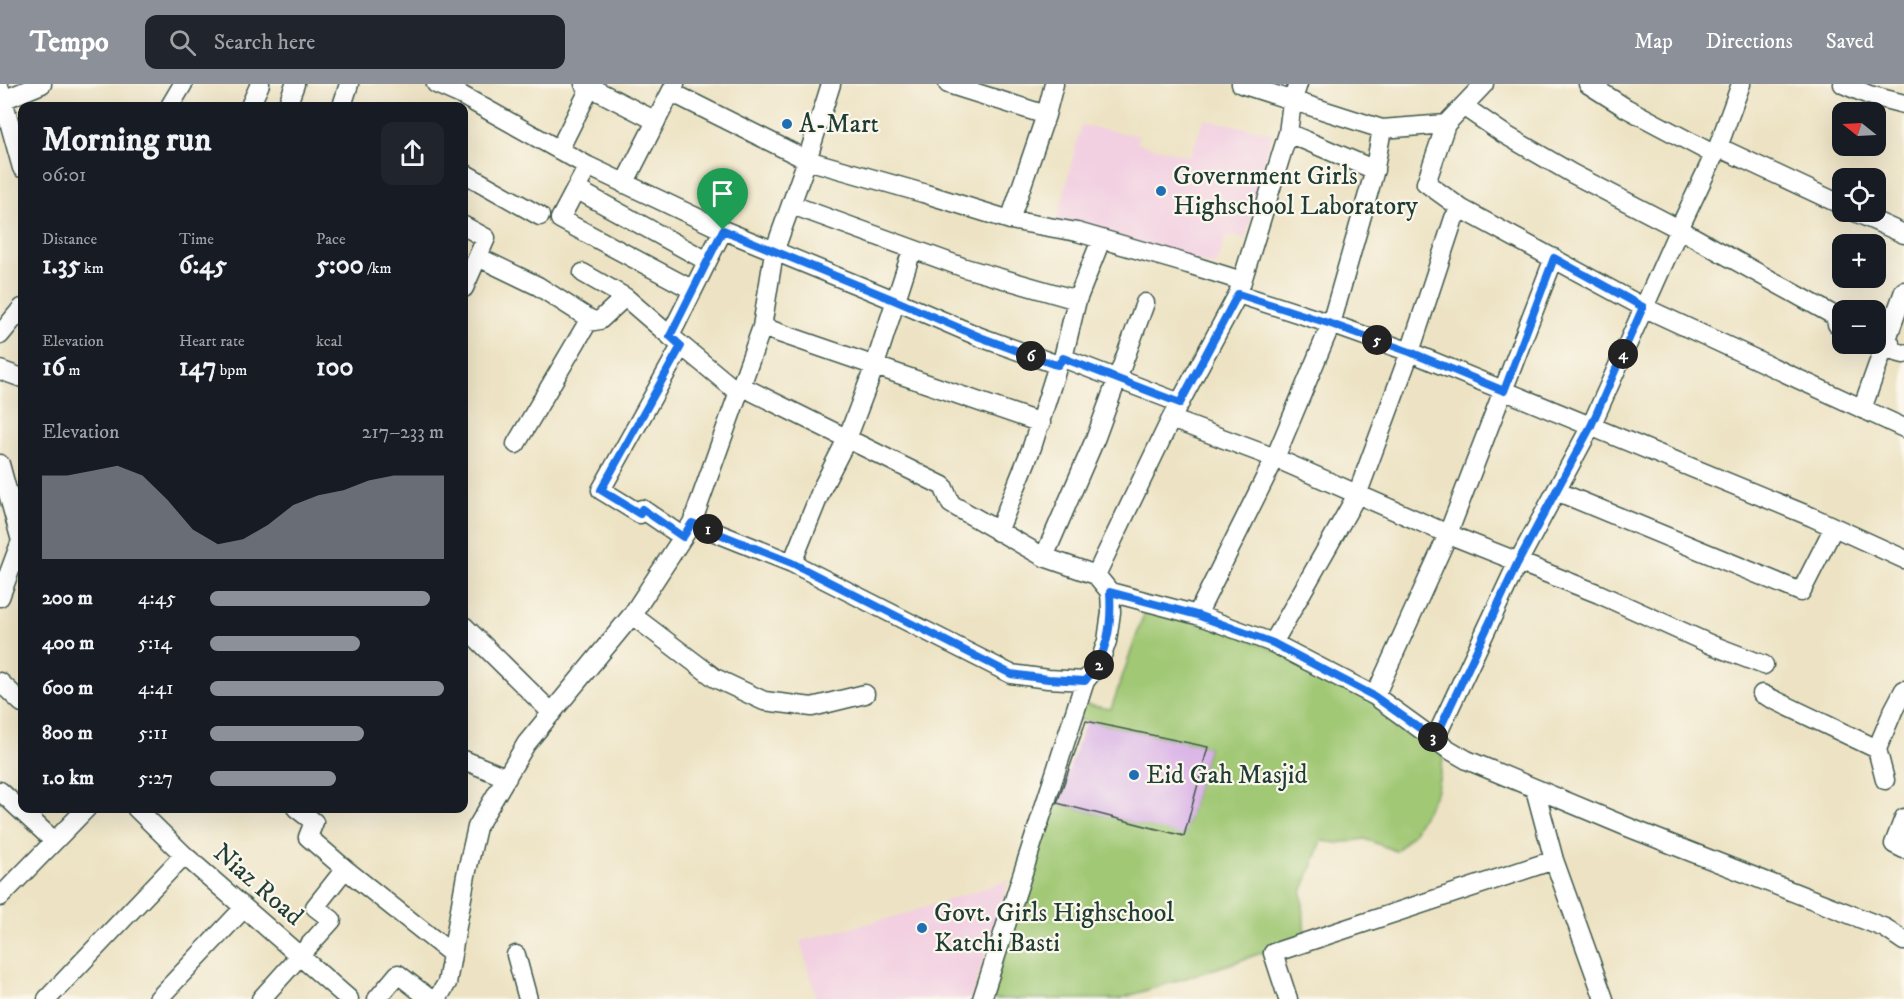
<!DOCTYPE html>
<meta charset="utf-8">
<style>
body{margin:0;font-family:"IM FELL DW Pica",serif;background:#20242c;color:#f1f3f6;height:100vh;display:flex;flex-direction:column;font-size:22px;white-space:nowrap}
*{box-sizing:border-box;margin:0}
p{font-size:20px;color:#9ea1a6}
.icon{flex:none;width:33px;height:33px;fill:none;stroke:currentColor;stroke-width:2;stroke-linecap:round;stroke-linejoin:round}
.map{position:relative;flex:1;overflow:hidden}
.sheet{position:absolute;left:18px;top:18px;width:450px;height:711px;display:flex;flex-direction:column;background:#171b24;border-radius:12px;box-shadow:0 6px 24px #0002}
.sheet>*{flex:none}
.needle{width:39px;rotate:288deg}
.tools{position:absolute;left:1832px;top:18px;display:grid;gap:12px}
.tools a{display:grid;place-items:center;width:54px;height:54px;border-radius:12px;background:#171b24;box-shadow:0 6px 24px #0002;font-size:30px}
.pin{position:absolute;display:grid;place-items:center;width:51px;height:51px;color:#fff;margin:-62px -26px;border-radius:50% 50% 50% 0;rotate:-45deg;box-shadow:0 0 6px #0007}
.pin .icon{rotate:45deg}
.km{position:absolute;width:30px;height:30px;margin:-15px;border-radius:50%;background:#222;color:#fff;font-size:16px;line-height:30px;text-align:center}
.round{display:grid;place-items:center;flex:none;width:63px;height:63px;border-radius:12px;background:#20242c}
.overview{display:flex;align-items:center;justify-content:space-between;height:102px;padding:0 24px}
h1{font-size:33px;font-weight:800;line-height:45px}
.metrics{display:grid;grid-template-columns:repeat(3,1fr);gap:9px;height:102px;padding:6px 24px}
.metrics div{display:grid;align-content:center}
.metrics b{font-size:26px;font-weight:800}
.metrics small{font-size:16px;font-weight:400}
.metrics p{font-size:16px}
.chart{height:168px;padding:12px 24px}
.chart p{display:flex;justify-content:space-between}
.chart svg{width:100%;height:108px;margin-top:6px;fill:#8c9099;opacity:.7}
ul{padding:0 24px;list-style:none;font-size:20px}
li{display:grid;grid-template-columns:96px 72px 1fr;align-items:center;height:45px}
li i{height:15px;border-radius:8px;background:#8c9099}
header{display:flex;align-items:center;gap:36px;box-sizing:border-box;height:84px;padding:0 30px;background:#8c9099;color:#fff}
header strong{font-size:28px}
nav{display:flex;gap:33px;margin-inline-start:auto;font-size:21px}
.search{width:420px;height:54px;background:#20242c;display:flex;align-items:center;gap:15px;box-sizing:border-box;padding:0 21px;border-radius:12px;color:#9ea1a6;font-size:22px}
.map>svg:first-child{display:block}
.built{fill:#f2cfe1}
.green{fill:#a0c874;stroke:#608254;stroke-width:1.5}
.building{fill:#d7ade6}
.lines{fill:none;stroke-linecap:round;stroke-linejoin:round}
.minor-casing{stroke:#3e564a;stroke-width:21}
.minor{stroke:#fff;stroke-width:18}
.route-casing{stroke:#fff;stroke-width:12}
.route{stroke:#1a73e8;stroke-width:8}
.poi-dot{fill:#1f6fb2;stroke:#fbf7ec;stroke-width:2}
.labels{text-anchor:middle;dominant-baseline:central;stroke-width:4.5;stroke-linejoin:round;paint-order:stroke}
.poi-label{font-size:26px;fill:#1f3d34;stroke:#fbf7ec;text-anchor:start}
.street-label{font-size:26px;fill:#1f3d34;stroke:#fbf7ec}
</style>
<header>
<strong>Tempo</strong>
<div class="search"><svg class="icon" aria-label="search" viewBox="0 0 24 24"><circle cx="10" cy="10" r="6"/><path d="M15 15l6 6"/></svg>Search here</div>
<nav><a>Map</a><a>Directions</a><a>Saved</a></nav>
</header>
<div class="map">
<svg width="1904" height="915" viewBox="0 0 1904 915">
<rect width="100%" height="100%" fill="#fbf7ec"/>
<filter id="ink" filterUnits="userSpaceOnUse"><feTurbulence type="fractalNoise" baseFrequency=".0167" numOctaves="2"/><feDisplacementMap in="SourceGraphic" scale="12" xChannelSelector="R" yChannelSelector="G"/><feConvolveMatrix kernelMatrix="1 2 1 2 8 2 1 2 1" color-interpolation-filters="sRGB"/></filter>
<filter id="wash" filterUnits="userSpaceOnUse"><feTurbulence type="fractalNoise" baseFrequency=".008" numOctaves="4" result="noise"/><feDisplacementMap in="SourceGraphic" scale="24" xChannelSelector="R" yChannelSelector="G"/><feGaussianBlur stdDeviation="1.35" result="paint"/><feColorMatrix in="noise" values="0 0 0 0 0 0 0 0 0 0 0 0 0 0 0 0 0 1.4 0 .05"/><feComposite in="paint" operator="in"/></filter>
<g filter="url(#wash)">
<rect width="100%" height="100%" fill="#ede3c4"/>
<!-- built -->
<path class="built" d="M1204,35L1272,49L1246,154L1226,152L1216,182L1056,141L1081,41L1139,52L1137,59L1190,72Z
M1009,796L971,915H817L800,857L901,831Z"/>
<!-- green -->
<path class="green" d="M1145,527L1194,533L1280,568L1371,615L1445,666L1436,709L1412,751L1396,767L1365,755L1338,759L1322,757L1302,808L1305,853L1236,878L1119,915H990L1052,718L1184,751L1208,663L1076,635L1082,620L1111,625Z"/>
<g id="blocks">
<!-- building -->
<path class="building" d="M1086,637L1208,663L1184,752L1057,719Z"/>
</g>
</g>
<g filter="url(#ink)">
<use href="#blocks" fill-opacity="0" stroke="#3e564a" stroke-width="1.5"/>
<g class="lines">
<!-- minor casing -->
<g class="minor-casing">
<path id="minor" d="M436,0L461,11L588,82L723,146L894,216L980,253L1058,281
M584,0L656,37
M948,0L1046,31
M1241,0L1382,45L1446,40
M1588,0L1626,24L1715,71
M1843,0L1869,11L1904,20
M0,5L22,84
M671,8L807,76L923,109L1010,136L1077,148L1188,180L1242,197
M3,16L42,0
M170,22L183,0
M250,22L260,0
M287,22L295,0
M342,22L349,0
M1463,22L1504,50L1573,90L1679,145L1835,232L1837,240L1842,242
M1288,49L1375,86
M1718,63L1842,121
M559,66L592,0
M588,82L560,135L693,206
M464,89L540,132
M624,100L675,0
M576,105L707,177
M792,121L965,184L1077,216
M1462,125L1426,99L1446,40L1484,0
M1855,128L1904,150
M1010,136L1046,31L1054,0
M464,142L486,154L464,204
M723,146L670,252L739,309
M478,173L538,202L593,237
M583,189L625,213
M1238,210L1331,240L1410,268L1812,433L1904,475
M762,243L1041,339
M0,251L22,224
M1880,255L1890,259L1889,266L1904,270
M681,262L601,406L640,430L642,425L683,453
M1063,274L1180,319
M0,286L22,294
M1862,325L1904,207
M1171,335L1275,374L1448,450L1599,510L1712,561L1764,581
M516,360L588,238L600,236L625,213L670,252
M0,380L21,457L0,513
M1556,407L1801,508L1834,443
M692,439L762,243L774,168L807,76L831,0
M998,448L1032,363L1058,281L1063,274L1077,216L1101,156
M1044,473L1096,353L1145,219
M792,479L823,402L847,355L875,281L912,166
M1096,491L1171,335L1238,210L1288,49L1292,18L1298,0
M1110,508L1197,531L1273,559L1375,612L1448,665L1467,676L1630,744L1885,844L1904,857
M632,531L715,594L764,617L812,623L865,610
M1197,531L1275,374L1331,240L1374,89L1382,45
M464,542L552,629
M1273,559L1357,411L1410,268L1454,134L1462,125L1643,223L1904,344
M0,598L22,619
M1762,610L1877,665
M1375,612L1446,455L1554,174
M1435,655L1518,478L1591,342L1679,145L1718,63L1741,0
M464,676L507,694
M1885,696L1877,665L1893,627L1904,606
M1535,705L1554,776L1604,915
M0,707L54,757
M136,724L184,771L349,915
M296,724L314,738L308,753L345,785L452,870
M1904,734L1894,760L1904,765
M0,813L87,724
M516,871L528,915
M47,915L184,771
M158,915L244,824
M261,915L332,836L315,823L345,785
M377,915L398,890L430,915
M437,915L447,899L466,791L477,743L526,660L632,531L692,439L792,479L1011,590L1048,595L1085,597L1099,580L1107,557L1111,528L1110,508L1096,491L1044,473L951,420L943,402L741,302
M982,915L1085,597
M1288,915L1273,869L1554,776"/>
</g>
<!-- minor -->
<use href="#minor" class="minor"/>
</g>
</g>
<g class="lines" filter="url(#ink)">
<!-- route casing -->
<g class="route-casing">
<path id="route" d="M723,146L894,216L980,253L1053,280L1058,281L1063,274L1180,319L1238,210L1331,240L1410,268L1504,307L1554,174L1643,223L1591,342L1518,478L1435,655L1374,612L1273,559L1197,531L1110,508C1112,544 1108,569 1085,597L1048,595L1011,590L792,479L692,439L683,453L642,425L640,430L601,406L681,262L670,252Z"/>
</g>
<!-- route -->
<use href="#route" class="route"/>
</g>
<!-- markers -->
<g class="poi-dot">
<circle cx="787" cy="40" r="6"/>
<circle cx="1161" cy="107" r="6"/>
<circle cx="1134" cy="691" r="6"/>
<circle cx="922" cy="844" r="6"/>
</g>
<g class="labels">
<!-- poi labels -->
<g class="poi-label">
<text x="799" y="40">A-Mart</text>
<text x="1173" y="92">Government Girls<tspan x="1173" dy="30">Highschool Laboratory</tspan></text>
<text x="1146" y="691">Eid Gah Masjid</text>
<text x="934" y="829">Govt. Girls Highschool<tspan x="934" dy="30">Katchi Basti</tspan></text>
</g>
<!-- street labels -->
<g class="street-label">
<text transform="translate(258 801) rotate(41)">Niaz Road</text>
</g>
</g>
</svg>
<div class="tools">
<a><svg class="needle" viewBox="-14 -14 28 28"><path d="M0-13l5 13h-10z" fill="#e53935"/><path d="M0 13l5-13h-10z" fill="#9ea1a6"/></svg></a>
<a><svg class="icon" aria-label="locate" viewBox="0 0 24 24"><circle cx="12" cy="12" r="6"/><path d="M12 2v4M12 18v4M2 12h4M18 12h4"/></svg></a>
<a>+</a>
<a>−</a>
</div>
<div class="pin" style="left:723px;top:146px;background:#1e9e55"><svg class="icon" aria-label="arrive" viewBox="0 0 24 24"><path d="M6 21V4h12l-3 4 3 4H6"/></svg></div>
<b class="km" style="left:708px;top:445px">1</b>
<b class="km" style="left:1099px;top:581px">2</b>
<b class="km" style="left:1433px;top:653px">3</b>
<b class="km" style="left:1623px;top:270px">4</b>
<b class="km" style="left:1377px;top:256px">5</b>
<b class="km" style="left:1031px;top:272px">6</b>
<section class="sheet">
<div class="overview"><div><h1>Morning run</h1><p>06:01</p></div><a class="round"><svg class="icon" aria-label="share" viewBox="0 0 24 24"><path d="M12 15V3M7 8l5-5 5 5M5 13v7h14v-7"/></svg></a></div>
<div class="metrics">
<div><p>Distance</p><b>1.35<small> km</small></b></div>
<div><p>Time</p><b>6:45</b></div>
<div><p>Pace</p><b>5:00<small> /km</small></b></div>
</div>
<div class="metrics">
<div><p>Elevation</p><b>16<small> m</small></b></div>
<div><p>Heart rate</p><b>147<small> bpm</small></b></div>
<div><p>kcal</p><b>100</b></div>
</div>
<div class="chart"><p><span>Elevation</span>217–233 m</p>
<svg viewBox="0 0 160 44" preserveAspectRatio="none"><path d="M0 44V10L10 10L20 8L30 6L40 10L50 20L60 32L70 38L80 36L90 30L100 22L110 18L120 16L130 12L140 10L150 10L160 10V44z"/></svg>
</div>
<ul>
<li><b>200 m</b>4:45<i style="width:94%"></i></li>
<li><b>400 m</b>5:14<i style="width:64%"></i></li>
<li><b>600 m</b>4:41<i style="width:100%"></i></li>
<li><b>800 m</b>5:11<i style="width:66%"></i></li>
<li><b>1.0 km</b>5:27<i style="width:54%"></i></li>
</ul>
</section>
</div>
